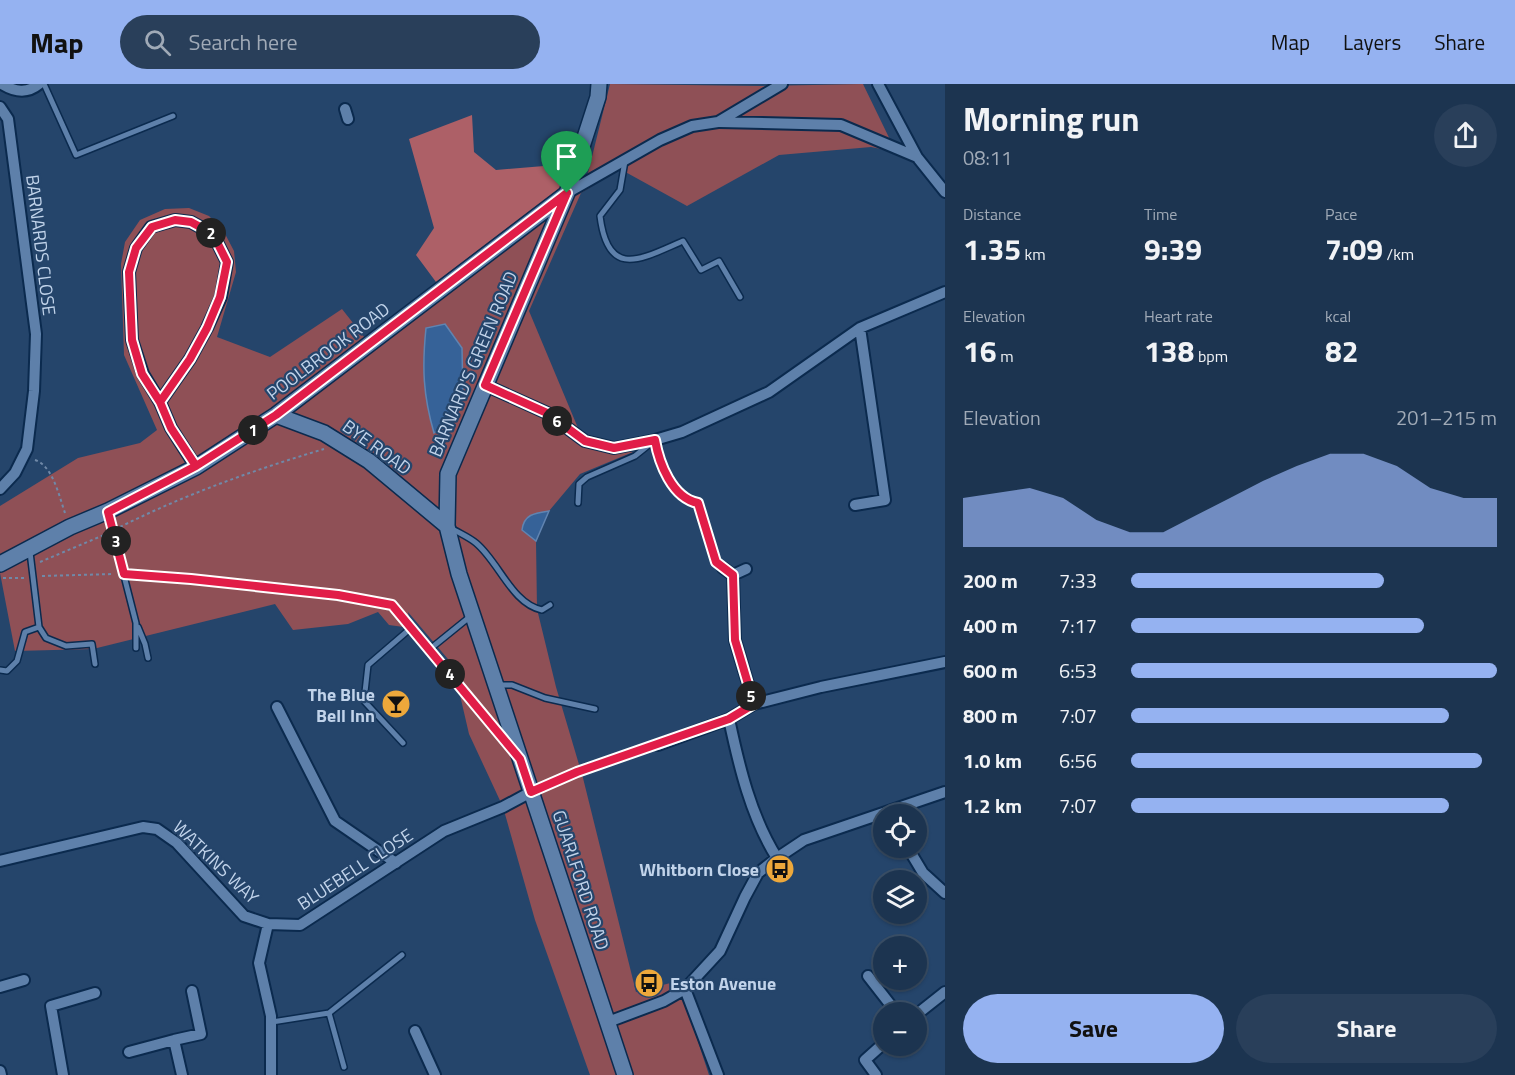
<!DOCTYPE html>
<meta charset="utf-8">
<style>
body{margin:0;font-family:"Titillium Web",sans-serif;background:#293f5a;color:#f1f3f6;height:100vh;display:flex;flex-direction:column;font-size:22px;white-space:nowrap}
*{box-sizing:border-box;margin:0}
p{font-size:20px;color:#a0aab7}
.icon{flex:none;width:33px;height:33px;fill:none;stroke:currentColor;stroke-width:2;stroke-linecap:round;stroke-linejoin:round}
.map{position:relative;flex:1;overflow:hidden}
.drawer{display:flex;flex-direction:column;background:#1c3450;width:570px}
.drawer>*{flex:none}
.controls{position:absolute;left:873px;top:720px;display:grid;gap:12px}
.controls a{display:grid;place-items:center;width:54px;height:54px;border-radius:50%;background:#1c3450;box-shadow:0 2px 4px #0004,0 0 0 2px #3a4f67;font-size:30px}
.pin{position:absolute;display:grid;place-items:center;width:51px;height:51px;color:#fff;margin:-62px -26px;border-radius:50% 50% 50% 0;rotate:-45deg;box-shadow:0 0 6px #0007}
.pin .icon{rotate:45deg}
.km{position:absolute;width:30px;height:30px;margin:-15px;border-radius:50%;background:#222;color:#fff;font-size:16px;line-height:30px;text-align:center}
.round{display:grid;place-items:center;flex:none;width:63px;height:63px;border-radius:32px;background:#293f5a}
.overview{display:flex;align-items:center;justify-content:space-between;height:102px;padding:0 18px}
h1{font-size:33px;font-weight:700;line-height:45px}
.metrics{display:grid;grid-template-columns:repeat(3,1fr);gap:9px;height:102px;padding:6px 18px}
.metrics div{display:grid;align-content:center}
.metrics b{font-size:30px;font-weight:700}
.metrics small{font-size:16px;font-weight:400}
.metrics p{font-size:16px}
.chart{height:168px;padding:12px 18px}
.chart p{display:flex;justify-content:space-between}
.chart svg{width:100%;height:108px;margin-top:6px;fill:#95b2f1;opacity:.7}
.action{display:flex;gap:12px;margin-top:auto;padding:12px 18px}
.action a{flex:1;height:69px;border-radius:36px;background:#95b2f1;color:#111;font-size:24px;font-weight:700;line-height:69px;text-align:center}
.action a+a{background:#293f5a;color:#f1f3f6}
ul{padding:0 18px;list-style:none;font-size:20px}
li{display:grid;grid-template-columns:96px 72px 1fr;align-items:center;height:45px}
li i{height:15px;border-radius:8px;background:#95b2f1}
header{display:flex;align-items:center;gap:36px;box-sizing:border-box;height:84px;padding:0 30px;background:#95b2f1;color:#111}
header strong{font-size:28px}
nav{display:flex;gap:33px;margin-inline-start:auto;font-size:21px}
.search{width:420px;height:54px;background:#293f5a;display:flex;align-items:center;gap:15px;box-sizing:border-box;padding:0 21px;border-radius:33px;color:#a0aab7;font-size:22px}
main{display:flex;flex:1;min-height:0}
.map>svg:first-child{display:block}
.green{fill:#8f5056}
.forest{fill:#ad6067}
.water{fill:#366298;stroke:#6084b1;stroke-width:1.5}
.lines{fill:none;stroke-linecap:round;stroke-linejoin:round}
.lane-casing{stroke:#0b2a4e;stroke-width:8}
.street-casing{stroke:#0b2a4e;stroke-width:14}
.secondary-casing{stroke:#0b2a4e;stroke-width:18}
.path{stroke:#7089a8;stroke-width:2;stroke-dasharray:3 3;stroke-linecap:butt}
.lane{stroke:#5e80aa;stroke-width:5}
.street{stroke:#5e80aa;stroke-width:10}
.secondary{stroke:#5e80aa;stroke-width:15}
.route-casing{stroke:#fff;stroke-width:12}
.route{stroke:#e11d48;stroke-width:8}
.labels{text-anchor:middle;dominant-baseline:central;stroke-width:4.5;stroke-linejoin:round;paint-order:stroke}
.street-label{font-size:18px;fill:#c1d3ea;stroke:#25456b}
.poi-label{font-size:18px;font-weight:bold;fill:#c1d3ea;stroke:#25456b;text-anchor:end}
</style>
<header>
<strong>Map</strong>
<div class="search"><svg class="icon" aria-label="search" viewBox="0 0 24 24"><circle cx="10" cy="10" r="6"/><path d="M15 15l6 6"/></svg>Search here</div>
<nav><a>Map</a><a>Layers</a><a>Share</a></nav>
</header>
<main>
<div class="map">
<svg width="945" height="991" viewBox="0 0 945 991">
<rect width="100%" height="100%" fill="#25456b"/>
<!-- green -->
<path class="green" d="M610,0L762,2L863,0L896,68L871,63L779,71L687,122L620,85L581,109L529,227L578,344L590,353L633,368L580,390L549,427L536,457L537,525L556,603L583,694L636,908L678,897L709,991H590L535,836L503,723L469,650L453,581L408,528L411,544L389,541L378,528L348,540L293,546L275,520L93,565L15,567L0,489V422L78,374L140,359L157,346L124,271L121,180L125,158L140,136L165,125L189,124L209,132L223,146L234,167L236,188L217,253L270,273L342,225L372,263L566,118L588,89Z"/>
<!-- forest -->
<path class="forest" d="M472,31L474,68L496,86L568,80L560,104L436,198L416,171L434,144L409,55Z"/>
<!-- water -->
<path class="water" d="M445,240L462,264L463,313L451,340L434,349C423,311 422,283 426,244Z
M549,427L536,457L522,446C524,430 535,429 549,427Z"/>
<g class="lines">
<!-- lane casing -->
<g class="lane-casing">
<path id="lane" d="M44,0L76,71L173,32
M625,77L620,106L600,132C608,196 641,175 683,157L701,186L719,177L740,213
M578,419L579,400L587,393L635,372L655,356L657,370L676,404
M108,429L136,539V564
M451,444C459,449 469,453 476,459C499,478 512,520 542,526L550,521
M30,468L39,543L46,554L66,562L92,560L95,580
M138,543L145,560L148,574
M430,565L511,663
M0,586L7,587L17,577L25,548L39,543
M498,601H512L545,614L595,625
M403,659L364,617L368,581L411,544L430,565L472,531
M329,929L344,983
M272,938L329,929L402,871"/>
</g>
<!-- street casing -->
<g class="street-casing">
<path id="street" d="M2,0C15,8 27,10 39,0
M878,0L917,73L945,108
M0,23L8,35L36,250L34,307L27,365L15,389L0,405
M345,25L348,35
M720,38L841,41L917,73
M567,109L660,56L692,42L718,38L782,0
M485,301L547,329L585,357L614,364L655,356L682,348L769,308L860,244L945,208
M160,318L190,275L207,244L221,213L227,178L213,150L191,138L175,136L151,143L136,164L129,188L132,256L143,290L160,318L171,344L196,383
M855,421L885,416L860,244
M723,484L733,491L735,556L754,620
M733,491L746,485
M277,623L335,737L396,779
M658,661L729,635
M908,764L923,789L945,809
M777,774C751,733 739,682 729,635L754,620L821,603L945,578
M0,777L143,743L157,745L177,759L244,832L268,840L300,841L444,747L503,723L531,708
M268,840L259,879L271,932V991
M868,892L896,928
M0,903L24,896
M685,905L718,991
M916,931L945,908
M608,938L664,917L685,905L720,867L745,813L758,789L777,774L804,756L945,708
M415,947L435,991
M129,968L174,956
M0,987L1,991
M63,991L51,922L95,909
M182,991L174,956L201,950L192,907
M876,991L865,976L884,959"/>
</g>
<!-- secondary casing -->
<g class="secondary-casing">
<path id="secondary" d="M599,0L598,13L567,109L448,390L447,442L459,490L625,991
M276,331L324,349L369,377L447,442
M0,480L70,443L108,427L196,383L276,331L565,111"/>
</g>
<!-- path -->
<path class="path" d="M35,376C53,382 59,412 65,429
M681,411L698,419L716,476
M120,443C186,410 254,386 324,365
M40,478L104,451
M132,490L191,494L338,511L392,521L405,536
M42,492L114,490
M3,494H24
M543,703L577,688L647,664"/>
<!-- lane -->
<use href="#lane" class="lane"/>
<!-- street -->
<use href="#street" class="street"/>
<!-- secondary -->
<use href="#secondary" class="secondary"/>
</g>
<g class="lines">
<!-- route casing -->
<g class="route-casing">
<path id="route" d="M567,109L276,331L196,382L171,344L160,318L142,290L132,256L129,188L136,164L152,143L175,136L191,138L213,150L227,178L220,213L207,244L190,275L160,318L171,344L196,382L108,428L124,490L191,495L338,511L392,521L520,675L531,708L577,688L729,635L754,620L735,556L733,491L716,478L698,419C672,414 659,379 655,356L614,364L585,357L547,329L485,301L567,109"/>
</g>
<!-- route -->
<use href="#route" class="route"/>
</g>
<!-- icons -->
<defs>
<g id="bar-disc" transform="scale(1.5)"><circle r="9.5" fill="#eda83b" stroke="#25456b"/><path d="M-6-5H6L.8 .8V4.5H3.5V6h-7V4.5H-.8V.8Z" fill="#111"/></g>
<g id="bus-disc" transform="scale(1.5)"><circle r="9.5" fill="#eda83b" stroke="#25456b"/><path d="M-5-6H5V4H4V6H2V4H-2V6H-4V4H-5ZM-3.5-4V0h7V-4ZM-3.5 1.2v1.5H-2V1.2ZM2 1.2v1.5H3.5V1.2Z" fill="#111"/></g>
</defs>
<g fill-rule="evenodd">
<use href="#bar-disc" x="396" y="620"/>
<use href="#bus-disc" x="780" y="785"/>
<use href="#bus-disc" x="649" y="899"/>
</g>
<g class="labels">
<!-- street labels -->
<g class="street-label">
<text transform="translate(41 161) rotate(83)">BARNARDS CLOSE</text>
<text transform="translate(328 267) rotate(-37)">POOLBROOK ROAD</text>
<text transform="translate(473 280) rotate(-67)">BARNARD'S GREEN ROAD</text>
<text transform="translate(377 363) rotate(36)">BYE ROAD</text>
<text transform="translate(216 778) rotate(44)">WATKINS WAY</text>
<text transform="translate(355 785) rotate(-33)">BLUEBELL CLOSE</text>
<text transform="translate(581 796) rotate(72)">GUARLFORD ROAD</text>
</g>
<!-- poi labels -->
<g class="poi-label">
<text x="375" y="610">The Blue<tspan x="375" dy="21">Bell Inn</tspan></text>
<text x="759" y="785">Whitborn Close</text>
<text x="670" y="899" text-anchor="start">Eston Avenue</text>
</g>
</g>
</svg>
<div class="controls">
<a><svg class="icon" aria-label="locate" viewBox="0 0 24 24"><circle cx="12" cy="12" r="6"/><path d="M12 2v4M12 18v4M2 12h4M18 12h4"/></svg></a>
<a><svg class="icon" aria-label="layers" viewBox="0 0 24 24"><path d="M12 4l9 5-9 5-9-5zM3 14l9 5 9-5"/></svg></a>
<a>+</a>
<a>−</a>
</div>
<div class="pin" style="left:567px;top:109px;background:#1e9e55"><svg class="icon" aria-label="arrive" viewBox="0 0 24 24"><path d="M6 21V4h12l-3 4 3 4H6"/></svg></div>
<b class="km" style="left:253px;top:346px">1</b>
<b class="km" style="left:211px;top:149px">2</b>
<b class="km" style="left:116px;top:457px">3</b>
<b class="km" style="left:450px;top:590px">4</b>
<b class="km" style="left:751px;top:612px">5</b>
<b class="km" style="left:557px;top:337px">6</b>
</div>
<section class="drawer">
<div class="overview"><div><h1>Morning run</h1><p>08:11</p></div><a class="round"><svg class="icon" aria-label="share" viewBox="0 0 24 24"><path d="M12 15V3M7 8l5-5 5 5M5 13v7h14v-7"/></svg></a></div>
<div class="metrics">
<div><p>Distance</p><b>1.35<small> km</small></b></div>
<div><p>Time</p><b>9:39</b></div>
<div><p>Pace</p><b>7:09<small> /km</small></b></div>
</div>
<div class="metrics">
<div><p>Elevation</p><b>16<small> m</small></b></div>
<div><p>Heart rate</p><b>138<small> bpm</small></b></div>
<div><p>kcal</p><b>82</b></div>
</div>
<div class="chart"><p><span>Elevation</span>201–215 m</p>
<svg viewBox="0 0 160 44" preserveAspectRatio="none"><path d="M0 44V24L10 22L20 20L30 24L40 33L50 38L60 38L70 31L80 24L90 17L100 11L110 6L120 6L130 11L140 20L150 24L160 24V44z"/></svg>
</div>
<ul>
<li><b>200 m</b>7:33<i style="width:69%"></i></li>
<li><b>400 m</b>7:17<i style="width:80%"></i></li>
<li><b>600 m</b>6:53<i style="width:100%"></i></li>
<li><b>800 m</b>7:07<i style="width:87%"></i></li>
<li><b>1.0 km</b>6:56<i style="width:96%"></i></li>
<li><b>1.2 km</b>7:07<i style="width:87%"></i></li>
</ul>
<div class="action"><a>Save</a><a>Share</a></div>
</section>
</main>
